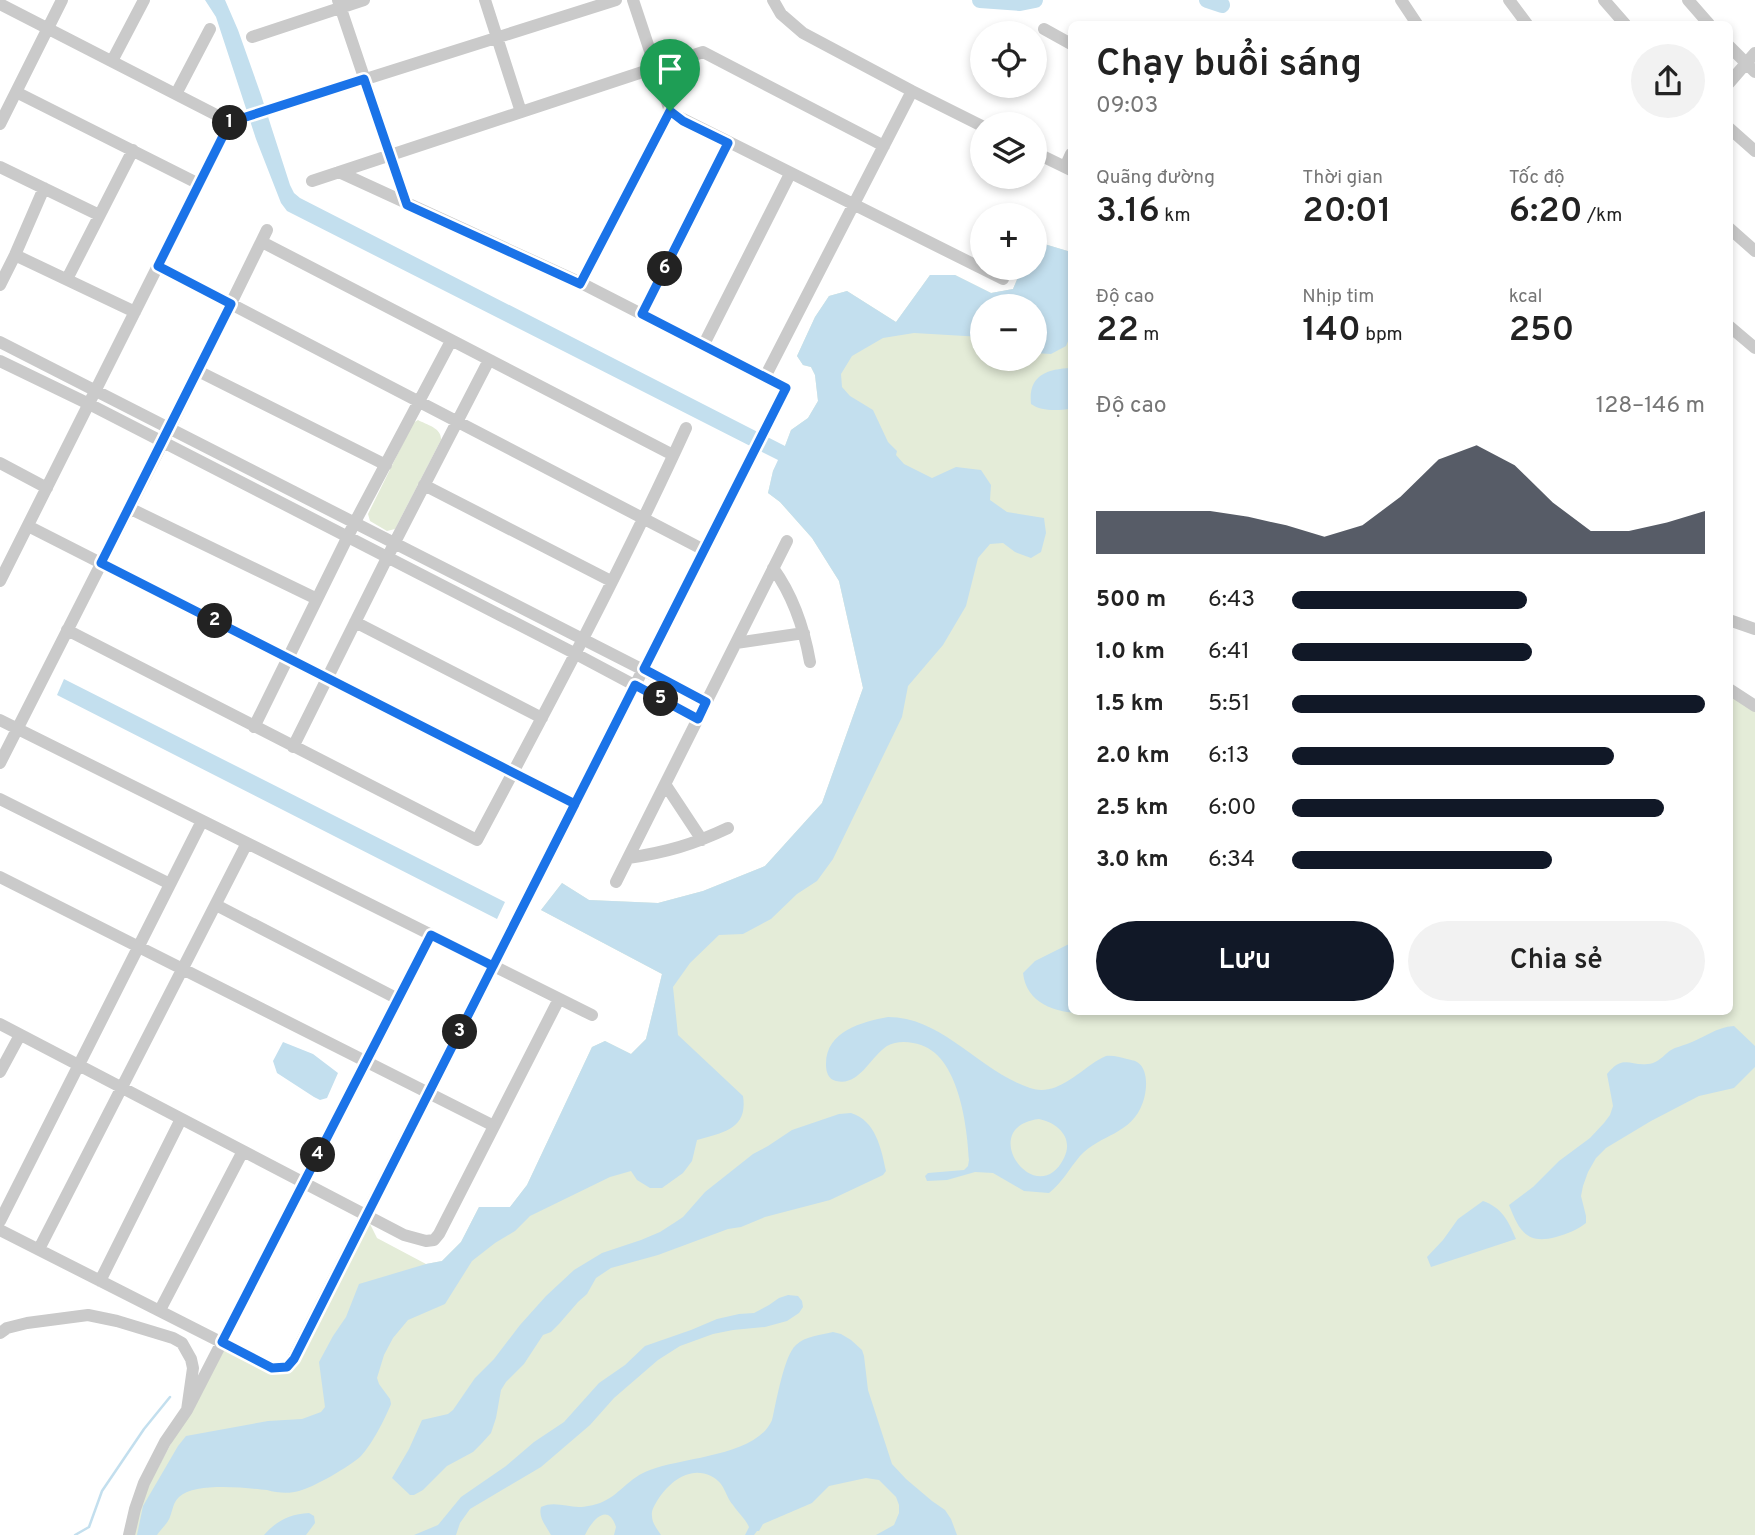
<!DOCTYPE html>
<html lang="vi">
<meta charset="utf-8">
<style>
body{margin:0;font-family:Overpass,sans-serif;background:#f2f2f2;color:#222;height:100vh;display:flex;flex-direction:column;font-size:26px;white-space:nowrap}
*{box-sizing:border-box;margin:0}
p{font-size:23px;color:#767676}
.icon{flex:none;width:38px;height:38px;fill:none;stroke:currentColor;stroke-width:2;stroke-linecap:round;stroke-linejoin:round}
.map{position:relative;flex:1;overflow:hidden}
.side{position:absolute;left:1068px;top:21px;width:665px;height:994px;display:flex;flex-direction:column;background:#fff;border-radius:10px;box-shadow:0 4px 10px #0003}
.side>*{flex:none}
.buttons{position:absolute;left:970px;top:21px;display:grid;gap:14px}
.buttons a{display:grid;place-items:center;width:77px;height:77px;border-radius:50%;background:#fff;box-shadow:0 4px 10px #0003;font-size:35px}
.pin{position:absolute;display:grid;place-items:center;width:60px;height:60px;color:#fff;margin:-72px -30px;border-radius:50% 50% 50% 0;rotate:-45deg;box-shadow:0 0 7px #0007}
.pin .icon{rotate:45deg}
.km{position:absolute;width:35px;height:35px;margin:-18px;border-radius:50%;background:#222;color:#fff;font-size:19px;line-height:35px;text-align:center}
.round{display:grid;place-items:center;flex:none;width:74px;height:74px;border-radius:37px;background:#f2f2f2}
.summary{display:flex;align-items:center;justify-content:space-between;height:119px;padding:0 28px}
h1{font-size:38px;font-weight:600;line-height:52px}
.figures{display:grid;grid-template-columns:repeat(3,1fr);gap:10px;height:119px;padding:7px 28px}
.figures div{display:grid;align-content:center}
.figures b{font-size:35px;font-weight:600}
.figures small{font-size:19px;font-weight:400}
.figures p{font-size:19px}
.chart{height:196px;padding:14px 28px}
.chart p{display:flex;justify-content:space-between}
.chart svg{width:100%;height:126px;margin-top:7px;fill:#111827;opacity:.7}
.button{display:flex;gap:14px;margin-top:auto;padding:14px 28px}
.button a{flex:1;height:80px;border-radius:42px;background:#111827;color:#fff;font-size:28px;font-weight:600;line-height:80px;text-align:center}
.button a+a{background:#f2f2f2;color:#222}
ul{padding:0 28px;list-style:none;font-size:23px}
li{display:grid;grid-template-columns:112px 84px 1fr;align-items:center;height:52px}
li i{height:18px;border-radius:9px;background:#111827}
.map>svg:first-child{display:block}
.green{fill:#e4ecd8;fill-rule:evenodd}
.water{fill:#c3dfee;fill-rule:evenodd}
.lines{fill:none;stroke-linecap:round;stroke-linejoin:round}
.stream{stroke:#c3dfee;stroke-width:2.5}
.river{stroke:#c3dfee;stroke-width:16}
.minor{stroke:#cacaca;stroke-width:12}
.route-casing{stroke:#fff;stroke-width:14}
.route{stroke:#1a73e8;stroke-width:9}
</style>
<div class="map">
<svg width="1755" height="1535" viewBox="0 0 1755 1535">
<rect width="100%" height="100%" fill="#fff"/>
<!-- green -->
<path class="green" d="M1041,243L1071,252V1012H1729V692L1755,710V1535H133L142,1498L223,1346L285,1371L368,1220L377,1238L426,1264L442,1261L461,1242L479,1207H510L527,1185L592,1047L605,1041L631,1054L646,1039L662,974L541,910L562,883L589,900L658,903L703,891L765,866L822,803L863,688L839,581L812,538L780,502L768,493L773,471L782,454L791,430L808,418L818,401L815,375L811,367L803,365L797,356L815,317L829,296L847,291L896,322L930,275H955L991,293L1013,289L1022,268H1034V244ZM982,306H1034V359H982Z
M418,420C427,425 442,428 441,440L395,529L387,531L370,521L368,514L413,423Z"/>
<!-- water -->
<path class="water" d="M205,0H225L238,30L261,95L290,185L294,193L300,198L785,446L791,430L808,418L818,401L815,375L811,367L803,365L797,356L815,317L829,296L847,291L896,322L930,275H955L991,293L1013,289L1022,268H1034V244L1041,243L1071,252V334L1066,346L1051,354L1034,353V306H982V337L914,333L883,338L852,356L841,374L842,387L850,396L873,410L888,442L897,451L896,455L904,464L932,478L956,467L981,470L991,485L990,500L1007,512L1044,518L1046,533L1041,552L1031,558L1015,552L1003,543L990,544L978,558L966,606L943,645L908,686L902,717L833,859L817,881L797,894L771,919L743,934L719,935L690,963L673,987L678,1035L743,1096C748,1129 724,1132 697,1140L692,1161L683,1173L662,1188H650L637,1180L631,1171L610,1177L530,1216L515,1231L495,1243L472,1261L445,1304L408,1320L393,1338L384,1355L377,1378L379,1384L390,1399L391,1404C385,1419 372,1444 361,1456C349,1467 314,1487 299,1491C289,1494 277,1493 267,1490C245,1488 196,1482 179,1497C173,1503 173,1509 170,1517C168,1523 161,1529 157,1535H137L143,1506L178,1446L186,1436L268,1421L302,1419L321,1412L325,1407L319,1362L333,1336L346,1317L359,1284L426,1264L442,1261L461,1242L479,1207H510L527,1185L592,1047L605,1041L631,1054L646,1039L662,974L541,910L562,883L589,900L658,903L703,891L765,866L822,803L863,688L839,581L812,538L780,502L768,493L773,471L778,460L287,211L281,203L256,139L216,17Z
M1071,368V409C1058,410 1042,412 1031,404C1028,376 1046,369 1071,368Z
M64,679L505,902L497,919L57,695Z
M1071,943V1012H1097C1067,1016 1027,1009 1023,973L1035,961Z
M888,1017C943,1017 979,1071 1030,1088C1054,1096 1073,1077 1092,1064C1096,1061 1101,1058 1106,1056C1113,1055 1119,1057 1127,1059C1130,1060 1134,1060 1137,1062C1149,1069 1147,1091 1143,1102C1132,1135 1100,1134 1080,1156C1069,1169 1062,1183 1049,1193L1024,1191L993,1173L975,1172L947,1180L927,1181L925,1176L928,1173L964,1170L968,1166L969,1160C967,1123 958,1049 913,1043C904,1041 894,1042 887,1046C871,1056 859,1087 836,1081C828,1079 826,1072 826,1064C826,1031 862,1022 888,1017ZM1039,1119C1058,1123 1074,1138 1064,1158C1037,1213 974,1127 1039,1119Z
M1734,1026L1755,1046V1067L1734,1088L1699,1096L1651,1121L1606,1148L1596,1158L1588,1172L1583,1186L1581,1196L1586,1216V1223C1577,1230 1567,1234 1556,1237C1526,1245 1519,1230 1509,1205L1533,1187L1559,1161L1590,1138L1604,1123L1610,1115L1613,1106L1607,1074C1625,1052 1631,1069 1653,1063C1661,1060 1665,1054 1671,1050C1676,1047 1682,1046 1687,1044C1704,1038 1716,1027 1734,1026Z
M283,1042L313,1054L338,1073L327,1098L320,1100L314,1097L277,1073L273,1061Z
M851,1113C876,1121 881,1148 886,1171L883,1175L830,1200L765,1217L741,1227L728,1229L658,1255L611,1268L596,1278L587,1294L578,1302L559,1324L551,1332L543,1335L524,1364L506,1382L501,1390L496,1418L491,1433L482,1443L473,1452L447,1466L423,1490L414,1495H410L392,1478L409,1449L422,1420L448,1414L453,1410L475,1378L494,1359L520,1325L546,1296L574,1270L602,1253L641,1240L660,1232L674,1223L683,1217L705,1192L753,1154L768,1146L792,1130L839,1114Z
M1483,1201C1502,1208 1508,1220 1516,1239L1431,1267L1427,1257L1443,1240L1458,1219Z
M788,1295L798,1296L802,1301L803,1307L799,1313L787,1321L765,1327L733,1330L713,1334L680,1346L658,1360L614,1398L590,1425L541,1467L470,1509L460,1523L456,1535H414L438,1525L461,1497L506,1466L534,1442L564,1422L599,1383L625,1365L645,1346L691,1330L717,1319L739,1314L754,1313L769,1305L779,1298Z
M833,1332L841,1334L851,1340L862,1350L864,1356L868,1390L892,1464L906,1479L932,1501L945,1510L951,1519L957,1535H876L894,1525L899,1513V1505L896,1497L879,1480L866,1478L829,1486L812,1503L763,1524L759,1531H757L754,1535H745L749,1527C745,1518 738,1513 733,1505C724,1494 726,1484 711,1476C689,1465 668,1483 657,1501C655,1505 651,1510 652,1516C652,1523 657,1529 661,1535H614L616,1527C608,1502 592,1520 585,1535H551C546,1526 538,1517 541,1507C554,1501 566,1507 579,1507C585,1507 594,1505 600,1503C619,1496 629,1477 650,1470C684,1457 757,1456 772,1420C776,1403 784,1355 796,1345C805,1336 822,1335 833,1332Z
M309,1513L314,1516L315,1523L306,1535H264C276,1521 290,1514 309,1513Z"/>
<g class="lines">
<!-- stream -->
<path class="stream" d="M75,1535L89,1527L102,1491L144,1429L170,1397"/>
<!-- river -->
<path class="river" d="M980,0L1020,3L1035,0
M1207,0L1222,5"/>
<!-- minor -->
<path class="minor" d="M338,0L407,205
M485,0L521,112
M633,0L670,111L675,115L1003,279
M773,0L781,14L803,33L912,91L982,126
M1401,0L1417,24
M1509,0L1527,24
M1604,0L1625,24
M1688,0L1709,24
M0,4L230,122L616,0
M1044,29L1071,44
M252,37L364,0
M1729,46L1755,72
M112,61L144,0
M1729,83L1755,53
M16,92L199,184
M176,94L210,29
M0,124L62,0
M1729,128L1755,151
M1034,152L1071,170
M0,167L99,215
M1065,167L1071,154
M312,181L703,52L884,146
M1729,228L1755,251
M262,242L673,455
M15,255L135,312
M158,266L704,550
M67,279L133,150
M581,283L670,111
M0,285L15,255L44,188
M642,314L728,143
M1729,326L1755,348
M0,342L706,702
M703,346L790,174
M0,361L89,404L574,653L698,719
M198,371L386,465
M765,377L912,91
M0,463L47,488
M424,485L611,581
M129,508L317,599
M28,526L575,804
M773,568C794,597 804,628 810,662
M0,581L230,122
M1729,620L1755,629
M355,622L542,718
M67,630L477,840C549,705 622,568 686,428
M736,643L804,633
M1729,689L1755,706
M0,720L592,1015
M254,727L355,522L451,341
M293,747L395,542L489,360
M0,763L163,442L267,230
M665,784L702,840
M0,799L170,884
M628,858C667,852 692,845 728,828
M0,877L494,1126
M616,882L787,541
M216,905L398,999
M0,1024L404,1235L426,1241L434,1240L439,1234L559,999
M0,1072L20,1035
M0,1221L202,821
M0,1230L272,1368L286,1367L291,1363L786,388L581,283L339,172
M39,1249L247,843
M100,1281L181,1119
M160,1310L243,1151
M0,1333L7,1328L27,1323L88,1315L117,1321L173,1338L182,1343L191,1359L193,1368L187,1410L165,1442L144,1483L135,1509L129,1535
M187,1410L431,935"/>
</g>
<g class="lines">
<!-- route casing -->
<g class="route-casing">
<path id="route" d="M670,111L580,284L407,205L364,79L230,122L158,266L231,304L101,563L575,804L294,1359L287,1367L272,1368L222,1342L431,935L493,966L635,685L698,719L706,702L644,669L786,388L642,314L728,143L683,121L670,111"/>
</g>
<!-- route -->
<use href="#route" class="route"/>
</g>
</svg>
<div class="buttons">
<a><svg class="icon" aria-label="locate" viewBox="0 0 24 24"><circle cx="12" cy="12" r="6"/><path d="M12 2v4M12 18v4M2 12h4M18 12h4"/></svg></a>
<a><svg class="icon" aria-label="layers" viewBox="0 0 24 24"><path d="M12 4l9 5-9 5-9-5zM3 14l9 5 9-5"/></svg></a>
<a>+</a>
<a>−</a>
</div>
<div class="pin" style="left:670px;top:111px;background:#1e9e55"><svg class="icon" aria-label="arrive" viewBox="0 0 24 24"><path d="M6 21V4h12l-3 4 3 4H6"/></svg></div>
<b class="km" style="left:230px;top:123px">1</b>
<b class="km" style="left:215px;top:621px">2</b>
<b class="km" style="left:460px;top:1032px">3</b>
<b class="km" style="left:318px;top:1155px">4</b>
<b class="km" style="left:661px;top:699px">5</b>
<b class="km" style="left:665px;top:269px">6</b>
<section class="side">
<div class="summary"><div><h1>Chạy buổi sáng</h1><p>09:03</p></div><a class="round"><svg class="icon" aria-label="share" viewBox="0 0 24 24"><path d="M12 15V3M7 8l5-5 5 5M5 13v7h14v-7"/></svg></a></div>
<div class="figures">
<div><p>Quãng đường</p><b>3.16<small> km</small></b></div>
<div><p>Thời gian</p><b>20:01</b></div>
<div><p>Tốc độ</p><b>6:20<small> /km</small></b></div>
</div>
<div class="figures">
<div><p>Độ cao</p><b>22<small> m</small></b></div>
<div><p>Nhịp tim</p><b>140<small> bpm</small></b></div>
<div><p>kcal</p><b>250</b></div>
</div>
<div class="chart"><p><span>Độ cao</span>128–146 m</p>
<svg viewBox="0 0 160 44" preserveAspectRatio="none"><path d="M0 44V29L10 29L20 29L30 29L40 31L50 34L60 38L70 34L80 24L90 11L100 6L110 13L120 26L130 36L140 36L150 33L160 29V44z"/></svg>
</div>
<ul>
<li><b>500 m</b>6:43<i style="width:57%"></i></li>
<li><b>1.0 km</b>6:41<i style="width:58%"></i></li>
<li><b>1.5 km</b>5:51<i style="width:100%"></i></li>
<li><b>2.0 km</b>6:13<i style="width:78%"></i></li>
<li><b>2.5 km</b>6:00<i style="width:90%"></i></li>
<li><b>3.0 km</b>6:34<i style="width:63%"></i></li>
</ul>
<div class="button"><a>Lưu</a><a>Chia sẻ</a></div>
</section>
</div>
